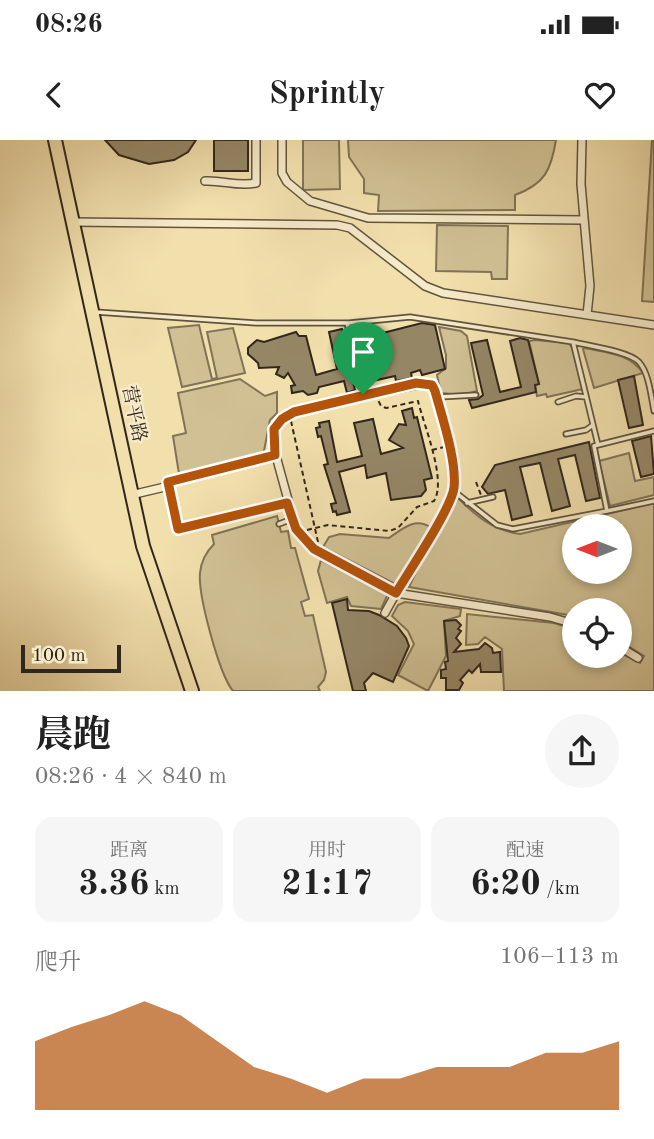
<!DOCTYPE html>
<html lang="zh">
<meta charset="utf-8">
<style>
body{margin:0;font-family:"Old Standard TT","Noto Serif SC",serif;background:#f6f6f6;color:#222;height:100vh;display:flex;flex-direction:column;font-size:26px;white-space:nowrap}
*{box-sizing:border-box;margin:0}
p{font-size:23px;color:#767676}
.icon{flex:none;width:38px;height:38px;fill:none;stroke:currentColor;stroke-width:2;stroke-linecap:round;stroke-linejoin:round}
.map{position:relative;height:551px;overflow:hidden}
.drawer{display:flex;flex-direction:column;background:#fff;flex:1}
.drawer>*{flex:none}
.needle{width:46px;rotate:270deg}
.fabs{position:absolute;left:562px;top:374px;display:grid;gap:14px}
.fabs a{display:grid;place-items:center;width:70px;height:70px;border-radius:50%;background:#fff;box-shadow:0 4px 10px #0003;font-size:35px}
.scale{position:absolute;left:21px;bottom:18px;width:100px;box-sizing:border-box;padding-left:7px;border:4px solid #31261b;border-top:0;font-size:19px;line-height:24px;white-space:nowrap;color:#31261b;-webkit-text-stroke:5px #f6eac9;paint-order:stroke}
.pin{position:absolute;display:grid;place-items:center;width:60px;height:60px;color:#fff;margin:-72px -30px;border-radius:50% 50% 50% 0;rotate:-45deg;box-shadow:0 0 7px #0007}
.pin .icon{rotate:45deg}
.round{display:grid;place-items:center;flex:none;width:74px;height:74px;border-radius:37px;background:#f6f6f6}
.head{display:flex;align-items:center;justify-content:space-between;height:119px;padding:0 35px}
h1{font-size:38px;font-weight:700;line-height:52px}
.stats{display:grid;grid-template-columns:repeat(3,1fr);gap:10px;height:119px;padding:7px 35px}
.stats div{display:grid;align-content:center;border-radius:18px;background:#f6f6f6;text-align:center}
.stats b{font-size:35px;font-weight:700}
.stats small{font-size:19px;font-weight:400}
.stats p{font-size:19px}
.chart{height:196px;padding:14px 35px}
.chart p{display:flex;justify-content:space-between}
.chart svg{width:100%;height:126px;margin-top:7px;fill:#b45309;opacity:.7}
.status{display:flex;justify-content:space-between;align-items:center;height:49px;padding:0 35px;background:#fff;direction:ltr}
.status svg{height:19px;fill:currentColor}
header{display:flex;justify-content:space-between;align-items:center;height:91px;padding:0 35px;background:#fff;font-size:32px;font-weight:700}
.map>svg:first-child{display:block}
.green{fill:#d0c093;stroke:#807357;stroke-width:2;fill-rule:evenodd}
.building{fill:#958666;stroke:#31261b;stroke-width:2}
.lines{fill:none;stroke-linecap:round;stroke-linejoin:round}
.lane-casing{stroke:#61543f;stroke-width:7}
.street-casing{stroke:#61543f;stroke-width:10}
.highway-casing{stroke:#31261b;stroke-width:16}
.path{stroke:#31261b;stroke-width:2;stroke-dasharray:5 3.5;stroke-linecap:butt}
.lane{stroke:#f6eac9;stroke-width:3.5}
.street{stroke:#f6eac9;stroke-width:7}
.highway{stroke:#f1dfac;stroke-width:12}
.route-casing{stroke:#fff;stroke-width:14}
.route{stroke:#b45309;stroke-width:9}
.labels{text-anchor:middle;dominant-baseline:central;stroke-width:5;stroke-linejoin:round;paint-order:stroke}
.street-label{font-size:19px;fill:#31261b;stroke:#f6eac9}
</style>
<div class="status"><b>08:26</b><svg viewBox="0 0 49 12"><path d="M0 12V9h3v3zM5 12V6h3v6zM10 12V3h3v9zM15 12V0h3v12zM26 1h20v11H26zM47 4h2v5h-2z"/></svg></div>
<header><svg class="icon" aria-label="back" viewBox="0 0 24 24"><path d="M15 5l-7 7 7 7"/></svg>Sprintly<svg class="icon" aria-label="heart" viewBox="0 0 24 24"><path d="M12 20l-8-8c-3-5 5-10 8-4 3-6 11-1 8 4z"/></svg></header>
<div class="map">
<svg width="654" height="551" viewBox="0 0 654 551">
<rect width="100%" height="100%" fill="#f1dfac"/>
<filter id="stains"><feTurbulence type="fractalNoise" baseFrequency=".00286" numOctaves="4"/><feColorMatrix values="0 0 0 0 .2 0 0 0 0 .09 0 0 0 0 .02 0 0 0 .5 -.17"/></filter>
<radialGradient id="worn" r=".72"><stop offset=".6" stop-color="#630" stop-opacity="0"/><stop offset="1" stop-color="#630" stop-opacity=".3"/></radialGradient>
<!-- green -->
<path class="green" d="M303,0H339L340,49L303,50Z
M348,0H556C551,30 545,44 515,55V70L378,71L379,55L364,53V39L349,17Z
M652,0H654V162L642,161Z
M437,85L508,86L507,139H492L491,132L436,131Z
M199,185L212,239L217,238L207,192L233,188L245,233L182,247L168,188Z
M439,187L461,191L467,196L477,251L462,255L441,253L437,235L446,228V215Z
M535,200L569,203L573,209L583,249L547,257L546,254L537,256L535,245L539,244L529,201Z
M585,208C607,213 629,213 643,233L594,248L583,209Z
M240,239L265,256L277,252V273L270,280L263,316L179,334L173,296L186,293L178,253Z
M629,313L635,341L654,337V355L610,366L599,321Z
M458,358C477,377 493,390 520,394L654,363V551H504L502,509L485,497L478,504L466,505L467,474L554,483L574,489V516H620V512L640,523L644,516L620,501V471H574V476L409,447L418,428L409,424L395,444L323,407L329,397L340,394L389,398C402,389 415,377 430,387L421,403L430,404ZM574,387H620V432H574Z
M277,376L281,392L288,391L291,408H295L309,459L301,462L305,476L313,475L326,532L324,540L318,547L320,551H233C219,534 198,455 200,433C201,422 206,412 214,404L212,395Z
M321,420L388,454L381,469L351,466L347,457L327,463L318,431Z
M405,462L461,469L460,476L444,481L446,516L428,551L398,535L414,504L408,491L392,476L398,465Z"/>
<!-- building -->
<path class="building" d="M105,0H196L188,12L174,20L149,24L119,15Z
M214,0H248V31H214Z
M422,183L435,185L445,229L422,235L420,230L411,233L412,238L396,241L395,236L377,240L367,197Z
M342,189L356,241L353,242L355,250L347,253L344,241L319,247L317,253L308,255L303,251L292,253L291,246L295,245L288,233L284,238L276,234L279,227L259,228L258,223L248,214V208L257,200L264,202L296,192L299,196H306L316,235L337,229L329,192Z
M520,198L528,200L539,244L535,245L536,252L472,268L469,260L478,259L483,255L471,203L487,200L500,252L521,247L510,201Z
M634,236L643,285L629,288L618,240Z
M412,268L414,278L417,277L432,338L424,340L426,350L421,356L391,360L386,333L367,338L365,325L339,332L350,372L337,375L336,371L333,372L331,364L336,363L324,325L328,324L321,296L318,297L316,288L320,287L319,283L329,281L337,322L362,316L354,283L373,279L381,314L403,308L389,300L399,284L406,285L402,271Z
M651,296L654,334L641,337L632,301Z
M589,302L600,358L586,361L575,315L558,319L570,366L552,371L540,323L520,327L532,375L512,380L505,350L488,354L482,347L495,325Z
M347,459L348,470L369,471L379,475L397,486L406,498L409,506L393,542L373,533L364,543L366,551H353L332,463Z
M456,480L461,485L458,489L461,491L456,498L461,504L454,512L479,509L485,503L492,508L493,513L500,512L501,532H481L480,524L472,533L469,530L460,540L463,543L459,550H446V538H441V530L446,529L445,522L448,521L444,481Z"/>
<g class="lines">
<!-- lane casing -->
<g class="lane-casing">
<path id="lane" d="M96,172L256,183H349L410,177L573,202L598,305
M347,183L363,254
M573,202C589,206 628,211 639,222C649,233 651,256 654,271
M439,257L476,255
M558,262L576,256L586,257
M566,294L586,290L593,285
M275,315L168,342L178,389L287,363
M455,352L497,385L513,389L607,371L594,306L654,291
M467,363L493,357
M607,371L654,361
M279,384L292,379"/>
</g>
<!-- street casing -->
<g class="street-casing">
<path id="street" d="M282,0V33L287,42L310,61L368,78L583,80
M582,0L581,44L590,146L587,175
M205,41C223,40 238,47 256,43V0
M72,82L337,85L350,88L425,146L443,153L654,185
M131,355L169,346
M385,473C399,447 414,423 429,398C437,384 450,366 454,350C458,334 440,261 432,245L426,243L315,266L294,272L277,283L274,289L273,305L296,389L314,409L396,453L550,477L574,484
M620,507L638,518"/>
</g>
<!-- highway casing -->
<g class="highway-casing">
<path id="highway" d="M55,0L143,406L192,551"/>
</g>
<!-- path -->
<path class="path" d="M291,281L318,402
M432,310L444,307
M476,342L481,355
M307,390L328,385L389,391L398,388L417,367L434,361C447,340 424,286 418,261L386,268L381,266L378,260"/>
<!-- lane -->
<use href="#lane" class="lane"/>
<!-- street -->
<use href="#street" class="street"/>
<!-- highway -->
<use href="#highway" class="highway"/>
</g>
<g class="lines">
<!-- route casing -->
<g class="route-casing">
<path id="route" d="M416,243L432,245L435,251C442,277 457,321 454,348C451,369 409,431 396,453L314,409L296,389L287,363L178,389L168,342L275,315L274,289L282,279L294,272Z"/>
</g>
<!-- route -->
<use href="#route" class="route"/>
</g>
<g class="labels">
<!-- street labels -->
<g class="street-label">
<text transform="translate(133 274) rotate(78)">营平路</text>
</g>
</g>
<rect width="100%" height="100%" filter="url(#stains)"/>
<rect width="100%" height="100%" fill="url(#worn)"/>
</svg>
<div class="fabs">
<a><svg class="needle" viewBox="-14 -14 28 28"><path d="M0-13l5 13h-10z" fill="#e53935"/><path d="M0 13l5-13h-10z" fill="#767676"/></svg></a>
<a><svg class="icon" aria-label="locate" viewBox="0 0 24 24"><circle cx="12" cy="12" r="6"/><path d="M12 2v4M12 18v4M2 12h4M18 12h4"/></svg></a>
</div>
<div class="scale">100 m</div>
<div class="pin" style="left:363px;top:254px;background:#1e9e55"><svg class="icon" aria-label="arrive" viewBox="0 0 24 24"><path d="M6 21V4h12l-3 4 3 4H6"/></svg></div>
</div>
<section class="drawer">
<div class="head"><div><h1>晨跑</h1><p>08:26 · 4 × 840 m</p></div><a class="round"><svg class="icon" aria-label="share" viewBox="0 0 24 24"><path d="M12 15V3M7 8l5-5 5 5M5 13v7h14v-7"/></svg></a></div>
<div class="stats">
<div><p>距离</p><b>3.36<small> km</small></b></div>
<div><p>用时</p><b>21:17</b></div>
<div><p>配速</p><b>6:20<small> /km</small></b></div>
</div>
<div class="chart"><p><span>爬升</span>106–113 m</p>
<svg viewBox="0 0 160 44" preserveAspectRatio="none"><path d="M0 44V20L10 15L20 11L30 6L40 11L50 20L60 29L70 33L80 38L90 33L100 33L110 29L120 29L130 29L140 24L150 24L160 20V44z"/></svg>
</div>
</section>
